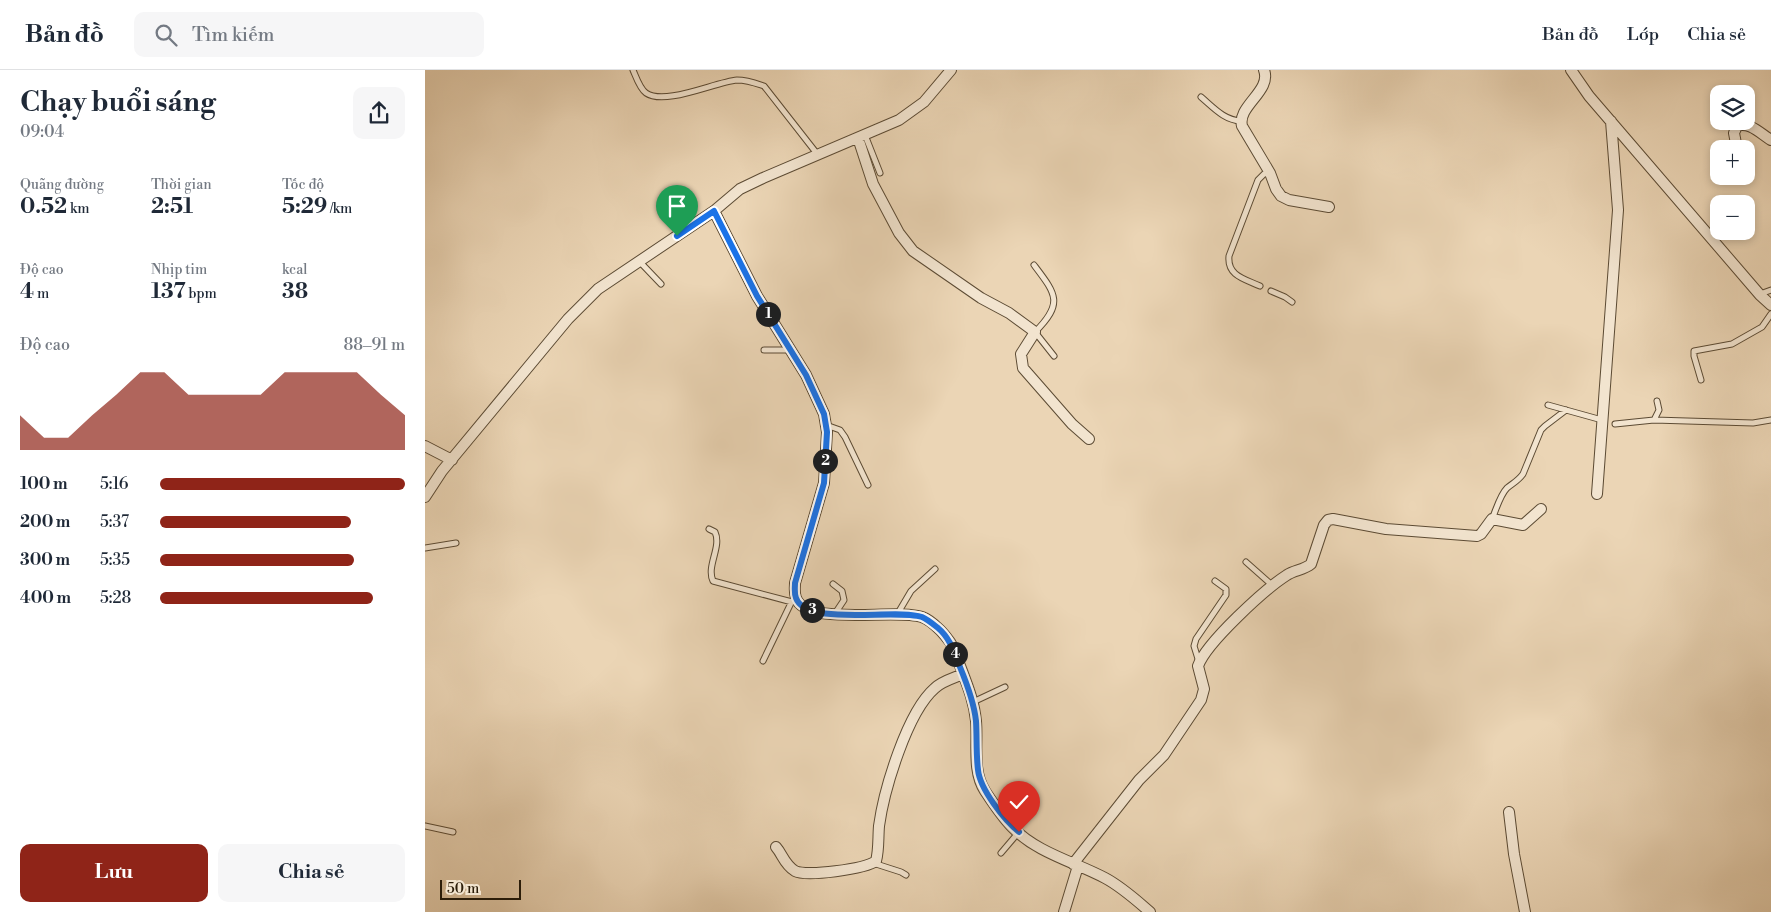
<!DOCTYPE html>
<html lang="vi">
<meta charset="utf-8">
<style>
body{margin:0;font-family:"Libre Bodoni",serif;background:#f6f6f7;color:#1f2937;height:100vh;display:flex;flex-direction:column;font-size:19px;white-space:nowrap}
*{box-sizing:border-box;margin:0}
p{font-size:16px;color:#747a83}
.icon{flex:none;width:28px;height:28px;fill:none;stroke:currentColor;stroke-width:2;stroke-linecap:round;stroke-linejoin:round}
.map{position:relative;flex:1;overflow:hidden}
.side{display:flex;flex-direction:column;background:#fff;width:425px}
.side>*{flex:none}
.buttons{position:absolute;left:1285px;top:15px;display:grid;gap:10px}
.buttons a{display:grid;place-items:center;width:45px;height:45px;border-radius:10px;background:#fff;box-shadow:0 2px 8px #0003;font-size:25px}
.scale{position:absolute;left:15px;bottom:12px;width:81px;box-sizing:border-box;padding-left:5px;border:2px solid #2c1d09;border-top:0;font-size:14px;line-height:18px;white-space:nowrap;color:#2c1d09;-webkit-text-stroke:4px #f2e4cf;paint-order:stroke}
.pin{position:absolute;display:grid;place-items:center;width:42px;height:42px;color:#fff;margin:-51px -21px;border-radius:50% 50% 50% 0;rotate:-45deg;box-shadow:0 0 5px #0007}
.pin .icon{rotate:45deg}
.km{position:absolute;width:25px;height:25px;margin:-12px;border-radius:50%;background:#222;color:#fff;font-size:14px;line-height:25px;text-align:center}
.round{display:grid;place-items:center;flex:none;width:52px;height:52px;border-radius:10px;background:#f6f6f7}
.summary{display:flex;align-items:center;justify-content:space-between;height:85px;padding:0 20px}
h1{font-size:28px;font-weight:700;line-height:38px}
.figures{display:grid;grid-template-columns:repeat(3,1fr);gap:8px;height:85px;padding:5px 20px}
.figures div{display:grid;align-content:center}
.figures b{font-size:21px;font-weight:700}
.figures small{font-size:14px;font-weight:400}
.figures p{font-size:14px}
.chart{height:140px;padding:10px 20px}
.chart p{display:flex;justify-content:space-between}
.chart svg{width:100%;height:90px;margin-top:5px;fill:#8f2418;opacity:.7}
.action{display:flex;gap:10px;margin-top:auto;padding:10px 20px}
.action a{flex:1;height:58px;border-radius:10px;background:#8f2418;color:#fff;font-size:20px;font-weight:700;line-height:58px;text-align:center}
.action a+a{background:#f6f6f7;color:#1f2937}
ul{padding:0 20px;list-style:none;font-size:16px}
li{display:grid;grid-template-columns:80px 60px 1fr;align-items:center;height:38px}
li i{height:12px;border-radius:6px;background:#8f2418}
header{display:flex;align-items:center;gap:30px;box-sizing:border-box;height:70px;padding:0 25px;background:#fff;border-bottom:1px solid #e0e1e3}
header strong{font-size:24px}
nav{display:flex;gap:28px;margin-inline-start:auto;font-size:18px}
.search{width:350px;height:45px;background:#f6f6f7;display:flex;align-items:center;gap:12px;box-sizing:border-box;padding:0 18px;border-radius:10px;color:#747a83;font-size:19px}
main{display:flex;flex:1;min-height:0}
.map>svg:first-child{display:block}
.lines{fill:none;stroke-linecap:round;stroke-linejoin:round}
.lane-casing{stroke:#5c4b34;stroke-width:7}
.street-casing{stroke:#5c4b34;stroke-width:12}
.lane{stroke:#f2e4cf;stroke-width:5}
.street{stroke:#f2e4cf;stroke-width:10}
.route-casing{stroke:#fff;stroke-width:10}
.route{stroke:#1a73e8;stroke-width:6}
</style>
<header>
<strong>Bản đồ</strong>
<div class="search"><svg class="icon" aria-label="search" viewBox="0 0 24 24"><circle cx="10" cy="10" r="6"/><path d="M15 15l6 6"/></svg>Tìm kiếm</div>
<nav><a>Bản đồ</a><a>Lớp</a><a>Chia sẻ</a></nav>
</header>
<main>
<section class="side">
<div class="summary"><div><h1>Chạy buổi sáng</h1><p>09:04</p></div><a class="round"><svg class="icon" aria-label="share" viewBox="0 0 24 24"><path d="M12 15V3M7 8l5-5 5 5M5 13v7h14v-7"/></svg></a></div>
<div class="figures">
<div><p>Quãng đường</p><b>0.52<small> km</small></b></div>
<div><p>Thời gian</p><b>2:51</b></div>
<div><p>Tốc độ</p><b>5:29<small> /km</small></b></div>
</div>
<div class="figures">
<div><p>Độ cao</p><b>4<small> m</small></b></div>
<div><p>Nhịp tim</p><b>137<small> bpm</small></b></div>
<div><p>kcal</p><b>38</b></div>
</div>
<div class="chart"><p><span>Độ cao</span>88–91 m</p>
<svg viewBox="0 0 160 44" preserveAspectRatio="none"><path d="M0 44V27L10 38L20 38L30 27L40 17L50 6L60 6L70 17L80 17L90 17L100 17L110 6L120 6L130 6L140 6L150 17L160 27V44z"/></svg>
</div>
<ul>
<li><b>100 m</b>5:16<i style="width:100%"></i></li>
<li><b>200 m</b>5:37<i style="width:78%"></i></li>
<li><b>300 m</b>5:35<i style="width:79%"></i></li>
<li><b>400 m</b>5:28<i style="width:87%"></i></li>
</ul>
<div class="action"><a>Lưu</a><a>Chia sẻ</a></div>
</section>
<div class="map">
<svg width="1346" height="842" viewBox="0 0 1346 842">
<rect width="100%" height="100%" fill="#ebd5b5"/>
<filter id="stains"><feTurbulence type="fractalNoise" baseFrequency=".004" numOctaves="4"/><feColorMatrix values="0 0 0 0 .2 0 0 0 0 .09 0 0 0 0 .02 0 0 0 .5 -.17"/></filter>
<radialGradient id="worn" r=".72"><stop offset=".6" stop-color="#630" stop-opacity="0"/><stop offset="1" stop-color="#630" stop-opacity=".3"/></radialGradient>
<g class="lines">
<!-- lane casing -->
<g class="lane-casing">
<path id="lane" d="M208,0C211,7 215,19 221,23C240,36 290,12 312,10C322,10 330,13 339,16L393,85
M776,27C789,38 799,50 816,51
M440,65L455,103
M214,191L236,214
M609,195C631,224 639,233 610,262L629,286
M835,216C820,209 802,206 804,186L833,110L839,104L845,103
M846,221L860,227L867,232
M1335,224L1346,220
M339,280H366
M1276,310L1269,286V281L1307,274L1337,257L1346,244
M1123,335L1177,350
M1229,350L1328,353L1346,350
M1190,354L1229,350L1234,340L1232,331
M401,355L415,360L420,367L443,415
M1067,449C1071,440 1075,425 1082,418C1088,413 1093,411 1098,404L1116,360L1120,356L1141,340
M284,459L290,462C297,477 281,496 288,511L367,532
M0,478L31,473
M821,492L848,516
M408,514L417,521L419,530L409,545
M473,543L486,521L510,499
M338,591L367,531
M774,592L769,576L771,569L801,525V519L790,511
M548,632L580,617
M0,756L28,762
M576,783L593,763
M448,793L476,802L481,805"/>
</g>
<!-- street casing -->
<g class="street-casing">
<path id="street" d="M839,0C847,21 812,36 817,56L845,103L851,119L856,126L864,130L904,137
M1146,0L1164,26L1335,225L1346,235
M433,68L448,114L474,163L488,181L556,228L584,243L610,262L596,284L598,298L647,354L664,369
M1312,79L1309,63L1312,56C1324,51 1336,64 1346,70
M289,141L332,226L381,305L399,344L402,362L399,413L370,513C370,517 369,523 371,528C381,557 471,538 497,547C503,549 511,556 515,560C519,564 522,568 525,572C529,578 531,586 534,593C541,612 549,630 551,651C553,673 547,701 560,721C568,733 577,747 587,757C612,783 650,792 680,808C697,817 711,830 725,842
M0,376L27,390
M1172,424L1193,140L1186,51
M0,427L17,401L143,249L173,219L289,141L315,119L338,108L474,50L499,32L526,0
M1084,742L1089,784L1100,842
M351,777C358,785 359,794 370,801C381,807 440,799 451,791C454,780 453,768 454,756C459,720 482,642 510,618C517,611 529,608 538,604
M648,794L714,710L739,685L776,630L779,619L773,596C781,573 840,519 862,505C869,500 879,500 886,494L899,455L903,450L908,449L961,459L1052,466L1056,464L1067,449L1098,455L1116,439
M639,842L653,796"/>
</g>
<!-- lane -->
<use href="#lane" class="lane"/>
<!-- street -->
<use href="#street" class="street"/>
</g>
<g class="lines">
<!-- route casing -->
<g class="route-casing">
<path id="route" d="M252,166L289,141L332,226L381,305L399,344L402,362L399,413L370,513C370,517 369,523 371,528C381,557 471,538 497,547C502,549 508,554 513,558C525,568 529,582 535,597C542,614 549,632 551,651C552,667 551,684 553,700C555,719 579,750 594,762"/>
</g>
<!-- route -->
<use href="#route" class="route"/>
</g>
<rect width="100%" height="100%" filter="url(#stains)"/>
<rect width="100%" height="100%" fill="url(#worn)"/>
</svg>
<div class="buttons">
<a><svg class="icon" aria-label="layers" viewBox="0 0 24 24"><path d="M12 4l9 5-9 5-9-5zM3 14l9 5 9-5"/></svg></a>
<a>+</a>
<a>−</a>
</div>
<div class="scale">50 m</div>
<div class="pin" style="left:252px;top:166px;background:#1e9e55"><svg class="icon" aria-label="arrive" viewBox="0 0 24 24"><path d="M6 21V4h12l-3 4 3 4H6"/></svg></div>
<div class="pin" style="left:594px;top:762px;background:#d93025"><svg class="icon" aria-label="check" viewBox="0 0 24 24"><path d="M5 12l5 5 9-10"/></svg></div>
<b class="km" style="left:343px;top:244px">1</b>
<b class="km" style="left:400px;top:391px">2</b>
<b class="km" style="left:387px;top:540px">3</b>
<b class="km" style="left:530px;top:584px">4</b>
</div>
</main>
